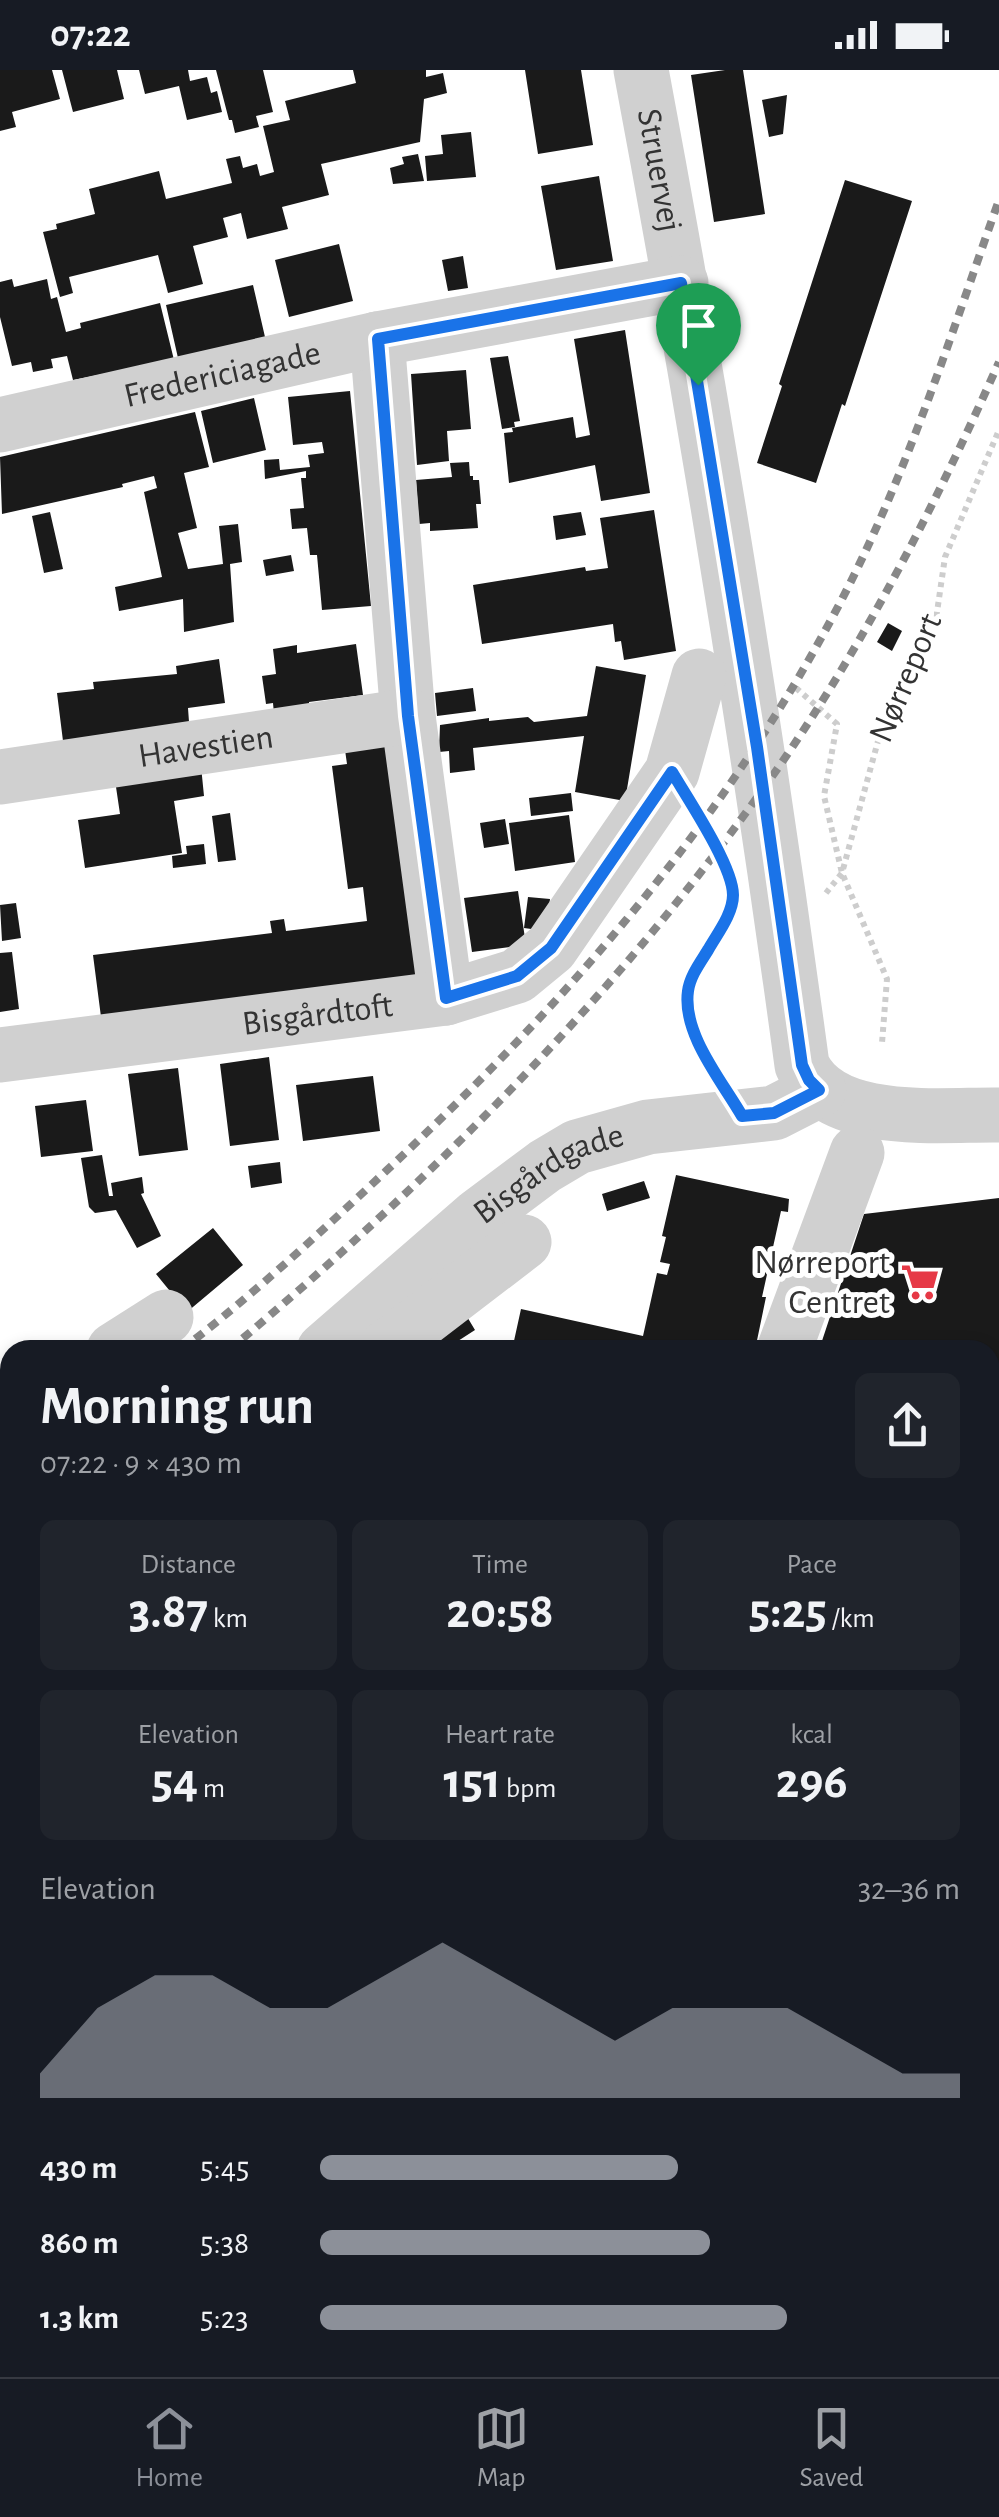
<!DOCTYPE html>
<meta charset="utf-8">
<style>
body{margin:0;font-family:"Alegreya Sans",sans-serif;background:#20242c;color:#f1f3f6;height:100vh;display:flex;flex-direction:column;font-size:38px;white-space:nowrap}
*{box-sizing:border-box;margin:0}
p{font-size:32px;color:#9ea1a6}
.icon{flex:none;width:55px;height:55px;fill:none;stroke:currentColor;stroke-width:2;stroke-linecap:round;stroke-linejoin:round}
.map{position:relative;flex:1;overflow:hidden}
.details{position:absolute;left:0px;top:1270px;width:1000px;height:1038px;display:flex;flex-direction:column;background:#171b24;border-radius:30px 30px 0 0;box-shadow:0 5px 15px #0003}
.details>*{flex:none}
.pin{position:absolute;display:grid;place-items:center;width:85px;height:85px;color:#fff;margin:-102px -42px;border-radius:50% 50% 50% 0;rotate:-45deg;box-shadow:0 0 10px #0007}
.pin .icon{rotate:45deg}
.round{display:grid;place-items:center;flex:none;width:105px;height:105px;border-radius:15px;background:#20242c}
.headline{display:flex;align-items:center;justify-content:space-between;height:170px;padding:0 40px}
h1{font-size:55px;font-weight:700;line-height:75px}
.metrics{display:grid;grid-template-columns:repeat(3,1fr);gap:15px;height:170px;padding:10px 40px}
.metrics div{display:grid;align-content:center;border-radius:15px;background:#20242c;text-align:center}
.metrics b{font-size:50px;font-weight:700}
.metrics small{font-size:28px;font-weight:400}
.metrics p{font-size:28px}
.chart{height:280px;padding:20px 40px}
.chart p{display:flex;justify-content:space-between}
.chart svg{width:100%;height:180px;margin-top:10px;fill:#8c9099;opacity:.7}
ul{padding:0 40px;list-style:none;font-size:32px}
li{display:grid;grid-template-columns:160px 120px 1fr;align-items:center;height:75px}
li i{height:25px;border-radius:12px;background:#8c9099}
.status{display:flex;justify-content:space-between;align-items:center;height:70px;padding:0 50px;background:#171b24;direction:ltr}
.status svg{height:28px;fill:currentColor}
.dock{display:flex;justify-content:space-around;align-items:center;height:140px;border-top:2px solid #363941;background:#171b24;font-size:28px;color:#9ea1a6}
.dock a{display:grid;justify-items:center;gap:5px}
.dock .on{color:#8c9099}
.map>svg:first-child{display:block}
.building{fill:#1a1a1a}
.lines{fill:none;stroke-linecap:round;stroke-linejoin:round}
.path{stroke:#cdcdcd;stroke-width:6;stroke-dasharray:5 5;stroke-linecap:butt}
.minor{stroke:#d0d0d0;stroke-width:55}
.rail{stroke:#888;stroke-width:8;stroke-dasharray:10 8;stroke-linecap:butt}
.route-casing{stroke:#fff;stroke-width:20}
.route{stroke:#1a73e8;stroke-width:12}
.labels{text-anchor:middle;dominant-baseline:central;stroke-width:10;stroke-linejoin:round;paint-order:stroke}
.street-label{font-size:35px;fill:#333;stroke:#fff}
.poi-label{font-size:35px;fill:#333;stroke:#fff;text-anchor:end}
</style>
<div class="status"><b>07:22</b><svg viewBox="0 0 49 12"><path d="M0 12V9h3v3zM5 12V6h3v6zM10 12V3h3v9zM15 12V0h3v12zM26 1h20v11H26zM47 4h2v5h-2z"/></svg></div>
<div class="map">
<svg width="999" height="2307" viewBox="0 0 999 2307">
<rect width="100%" height="100%" fill="#fff"/>
<!-- building -->
<path class="building" d="M0,0H52L60,29L12,42L16,57L0,61Z
M62,0H117L124,29L73,42Z
M139,0H188L190,11L207,7L211,23L217,21L222,42L187,50L179,16L145,24Z
M216,0H263L273,42L256,46L259,57L235,63L232,50H229Z
M353,0H426V7L443,3L447,23L424,29L420,72L321,94L329,125L282,137L288,159L247,169L241,143L223,148L228,167L193,176L203,214L168,223L158,185L69,207L73,223L60,227L43,162L57,159L56,154L95,144L89,119L159,101L166,129L232,113L226,89L240,86L243,98L257,94L260,106L274,102L263,56L290,50L285,31L356,13Z
M525,0H581L593,75L538,84Z
M725,0H743L765,144L714,152L691,5Z
M787,25L783,64L769,67L762,30Z
M471,62L476,107L427,111L425,86L443,84L441,65Z
M418,84L424,111L393,114L390,98L404,94L402,87Z
M599,106L613,191L556,200L541,116Z
M845,110L912,131L845,336L842,334L816,413L757,393L782,316L779,314Z
M339,174L353,231L289,247L275,190Z
M463,186L468,218L448,221L442,190Z
M12,209L14,217L47,209L51,229L57,227L66,262L81,258L80,253L160,233L174,290L73,310L67,286L51,289L53,298L33,302L31,292L12,296L0,247V212Z
M253,215L265,267L178,288L166,235Z
M625,260L650,423L601,431L595,395L509,413L504,363L513,362L512,358L573,347L576,368L590,365L574,269Z
M508,286L520,351L514,352L515,357L502,359L490,288Z
M466,300L471,359L447,361L449,391L417,395L411,304Z
M350,321L371,536L322,540L317,485H310L307,458L292,459L290,439L304,438L301,408H306V401L265,409L264,390L279,389L280,400L310,397L308,385L324,383L322,372L293,375L288,327Z
M254,328L266,380L213,393L201,341Z
M195,342L209,397L184,403L197,458L178,463L188,499L223,494L219,456L238,454L242,492L230,494L234,552L184,562L183,529L119,541L115,517L162,507L144,422L157,418L154,406L122,414L123,417L2,444L0,387Z
M469,392L470,406H473V410H479L481,434H476L478,458L430,461V453L419,454L416,410L452,407L450,393Z
M654,440L676,581L624,590L621,571L615,572L613,554L482,574L473,515L585,497L586,501L608,498L600,448Z
M50,442L63,499L44,503L32,446Z
M581,442L586,465L556,470L553,446Z
M291,485L294,501L266,506L263,490Z
M888,553L902,561L892,581L877,572Z
M356,574L363,625L309,632L311,650L275,655L273,633L266,634L262,606L276,604L273,579L297,575V583Z
M219,589L225,633L188,638L189,652L63,671L57,623L94,619L93,612L177,604L176,596Z
M596,596L646,605L625,731L575,722L584,666L473,678L475,700L450,703L449,681L439,682L440,655L489,648V651L528,647L534,652L587,646Z
M473,618L476,641L437,646L435,623Z
M404,672L433,906L101,947L93,885L272,863L270,851L284,849L286,861L367,851L363,817L348,819L332,696L347,694L345,680Z
M201,696L204,726L174,731L182,783L85,798L78,750L120,744L116,717Z
M571,723L573,741L531,746L529,728Z
M230,743L236,790L218,792L212,746Z
M569,745L575,792L515,801L509,753Z
M505,749L509,774L484,778L480,753Z
M204,774L206,794L173,798L172,786L187,784L186,776Z
M518,821L526,875L472,882L464,828Z
M528,827L550,829L546,861L524,858Z
M16,833L21,868L2,871L0,835Z
M12,882L19,939L0,942V883Z
M269,987L279,1070L230,1076L220,994Z
M178,998L188,1080L139,1086L128,1004Z
M373,1006L380,1061L303,1071L296,1015Z
M86,1030L93,1081L41,1087L35,1036Z
M102,1085L109,1126H113L111,1113L142,1107L144,1123L141,1124L161,1166L137,1178L116,1140L95,1143L89,1137L81,1088Z
M280,1092L282,1113L251,1118L248,1096Z
M676,1105L789,1129L788,1142L781,1141L762,1227H766L755,1280H512L521,1239L643,1266L657,1203L667,1205L670,1194L660,1192L666,1167L662,1166Z
M644,1111L650,1128L607,1141L602,1124Z
M999,1128V1405L991,1406L990,1280H819L864,1144Z
M213,1158L243,1195L187,1242L156,1204Z
M466,1245L475,1260L444,1280L434,1265Z
M990,1629L999,1632V1752L990,1749Z
M990,1936L999,1939V2028L990,2025Z
M0,2042L10,2049V2091L0,2105Z
M990,2087L999,2090V2132L994,2165L999,2167V2191L990,2189Z
M10,2229V2256L0,2251Z
M999,2270V2307H936L935,2298H990V2271Z
M0,2271L10,2276V2298H182L191,2301L189,2307H0Z
M233,2298H269L278,2301L280,2298H302L323,2307H229Z
M345,2298H412L426,2307H340Z
M471,2298H583L578,2307H467Z
M684,2298H800L798,2307H682Z
M859,2298H927L926,2307H858Z"/>
<g class="lines">
<!-- path -->
<path class="path" d="M796,618L837,654L824,726L842,803L887,909L882,973
M697,746L724,797
M826,823L842,803L878,671L935,556L945,487L999,360
M717,1002C667,919 691,913 731,838
M990,1808L999,1811"/>
<!-- minor -->
<g class="minor">
<path id="s1" d="M641,0C703,330 757,662 802,995C830,1058 941,1044 999,1045"/>
<path d="M377,269L408,646L446,928"/>
<path id="s2" d="M0,355L377,269L681,213"/>
<path id="s3" d="M0,707L408,646"/>
<path id="s4" d="M0,985L446,928L517,906L551,878L672,702L699,606"/>
<path d="M114,1280L166,1247"/>
<path id="s5" d="M324,1280L478,1146L545,1096L577,1077L648,1057L774,1043L819,1020"/>
<path d="M383,1280L524,1172"/>
<path d="M784,1280L857,1083"/>
<path d="M0,1353L10,1347"/>
<path d="M0,1511L10,1506"/>
<path d="M0,1819L10,1823"/>
<path d="M0,2011L10,2015"/>
<path d="M990,2046L999,2047"/>
<path d="M0,2192L10,2175"/>
<path d="M437,2307L440,2298"/>
</g>
<!-- rail -->
<path class="rail" d="M181,1280C253,1225 320,1163 386,1101C566,933 727,750 841,531C907,404 951,265 999,130
M229,1280C426,1115 610,932 761,722C855,592 934,439 999,292
M0,1409L10,1403
M0,1441L10,1435"/>
</g>
<g class="lines">
<!-- route casing -->
<g class="route-casing">
<path id="route" d="M681,213L757,677L802,995L809,1010L819,1020L774,1043L742,1046C722,1011 682,964 688,921C690,906 700,893 708,880C717,864 733,844 733,825C733,796 688,729 672,702L551,878L517,906L446,928L408,646L378,269Z"/>
</g>
<!-- route -->
<use href="#route" class="route"/>
</g>
<!-- icons -->
<defs>
<g id="supermarket-bare" transform="scale(3)"><path d="M-6-5.5h2.5l.6 2H6L4.5 2H-2.5L-4.4-4H-6ZM-1.5 3.2a1.3 1.3 0 1 0 .1 0ZM3 3.2a1.3 1.3 0 1 0 .1 0Z" fill="#e63946" stroke="#fff" stroke-width="2.5" paint-order="stroke"/></g>
</defs>
<g fill-rule="evenodd">
<use href="#supermarket-bare" x="920" y="1212"/>
</g>
<g class="labels">
<!-- street labels -->
<g class="street-label">
<text stroke="none"><textPath href="#s1" startOffset="102">Struervej</textPath></text>
<text stroke="none"><textPath href="#s2" startOffset="228">Fredericiagade</textPath></text>
<text transform="translate(906 608) rotate(-67)">Nørreport</text>
<text stroke="none"><textPath href="#s3" startOffset="208">Havestien</textPath></text>
<text stroke="none"><textPath href="#s4" startOffset="320">Bisgårdtoft</textPath></text>
<text stroke="none"><textPath href="#s5" startOffset="288">Bisgårdgade</textPath></text>
</g>
<!-- poi labels -->
<g class="poi-label">
<text x="890" y="1192">Nørreport<tspan x="890" dy="40">Centret</tspan></text>
</g>
</g>
</svg>
<div class="pin" style="left:698px;top:315px;background:#1e9e55"><svg class="icon" aria-label="arrive" viewBox="0 0 24 24"><path d="M6 21V4h12l-3 4 3 4H6"/></svg></div>
<section class="details">
<div class="headline"><div><h1>Morning run</h1><p>07:22 · 9 × 430 m</p></div><a class="round"><svg class="icon" aria-label="share" viewBox="0 0 24 24"><path d="M12 15V3M7 8l5-5 5 5M5 13v7h14v-7"/></svg></a></div>
<div class="metrics">
<div><p>Distance</p><b>3.87<small> km</small></b></div>
<div><p>Time</p><b>20:58</b></div>
<div><p>Pace</p><b>5:25<small> /km</small></b></div>
</div>
<div class="metrics">
<div><p>Elevation</p><b>54<small> m</small></b></div>
<div><p>Heart rate</p><b>151<small> bpm</small></b></div>
<div><p>kcal</p><b>296</b></div>
</div>
<div class="chart"><p><span>Elevation</span>32–36 m</p>
<svg viewBox="0 0 160 44" preserveAspectRatio="none"><path d="M0 44V38L10 22L20 14L30 14L40 22L50 22L60 14L70 6L80 14L90 22L100 30L110 22L120 22L130 22L140 30L150 38L160 38V44z"/></svg>
</div>
<ul>
<li><b>430 m</b>5:45<i style="width:56%"></i></li>
<li><b>860 m</b>5:38<i style="width:61%"></i></li>
<li><b>1.3 km</b>5:23<i style="width:73%"></i></li>
</ul>
</section>
</div>
<nav class="dock">
<a class="on"><svg class="icon" aria-label="home" viewBox="0 0 24 24"><path d="M3 11l9-7 9 7M6 9v11h12V9"/></svg>Home</a>
<a><svg class="icon" aria-label="map" viewBox="0 0 24 24"><path d="M3 6l6-2 6 2 6-2v14l-6 2-6-2-6 2zM9 4v14M15 6v14"/></svg>Map</a>
<a><svg class="icon" aria-label="saved" viewBox="0 0 24 24"><path d="M7 4h10v16l-5-4-5 4z"/></svg>Saved</a>
</nav>
